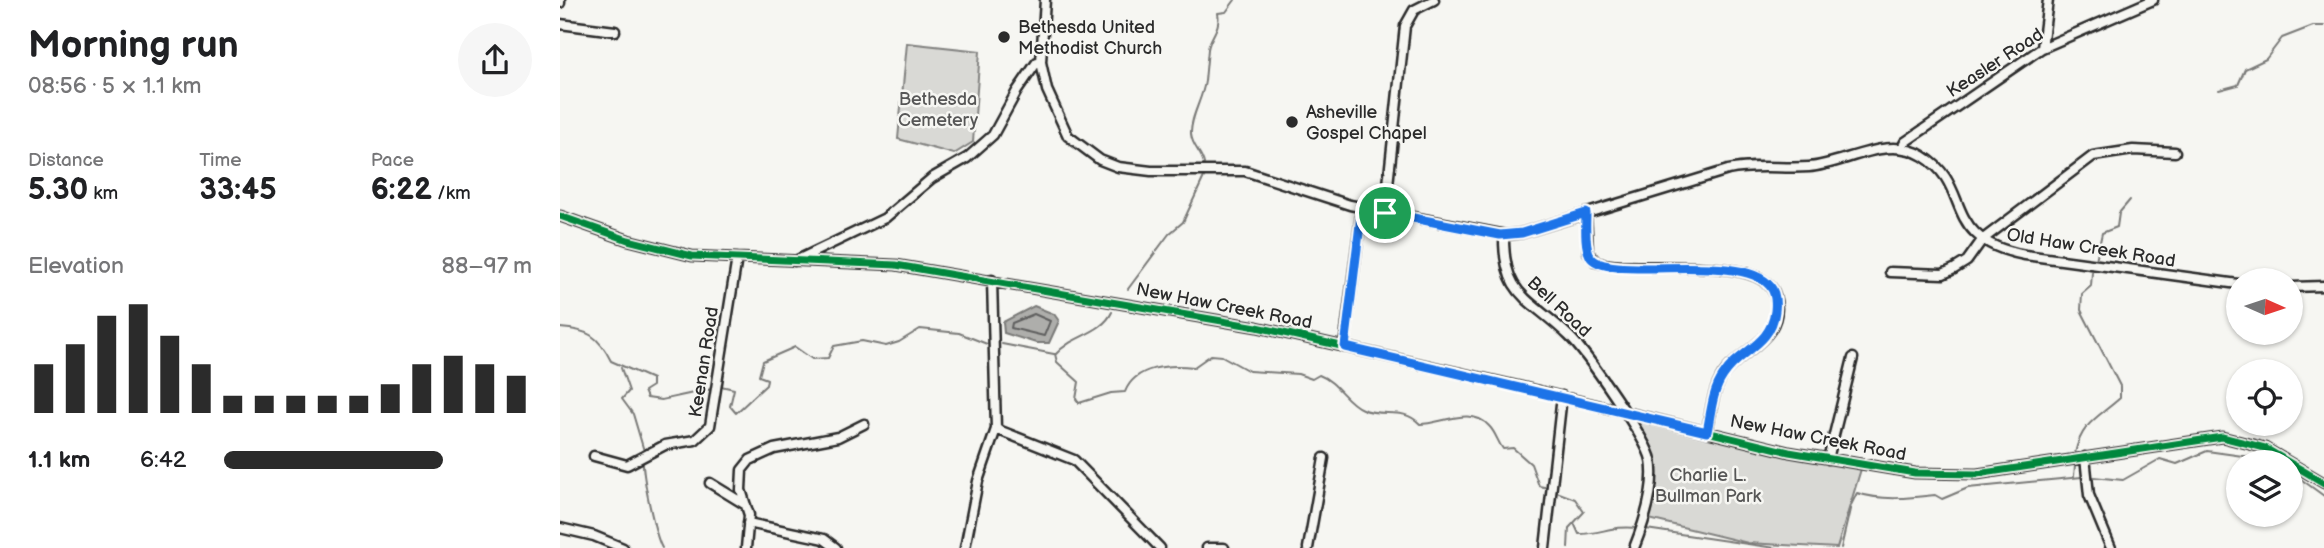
<!DOCTYPE html>
<meta charset="utf-8">
<style>
body{margin:0;font-family:"Balsamiq Sans",sans-serif;background:#f6f6f6;color:#202124;height:100vh;display:flex;flex-direction:column;font-size:26px;white-space:nowrap}
*{box-sizing:border-box;margin:0}
p{font-size:23px;color:#757577}
.icon{flex:none;width:38px;height:38px;fill:none;stroke:currentColor;stroke-width:2;stroke-linecap:round;stroke-linejoin:round}
.map{position:relative;flex:1;overflow:hidden}
.panel{display:flex;flex-direction:column;background:#fff;width:560px}
.panel>*{flex:none}
.needle{width:46px;rotate:93deg}
.tools{position:absolute;left:1666px;top:268px;display:grid;gap:14px}
.tools a{display:grid;place-items:center;width:77px;height:77px;border-radius:50%;background:#fff;box-shadow:0 2px 5px #0004;font-size:35px}
.pin{position:absolute;display:grid;place-items:center;width:60px;height:60px;color:#fff;margin:-30px;border:4px solid #fff;border-radius:50%;box-shadow:0 2px 7px #0007}
.round{display:grid;place-items:center;flex:none;width:74px;height:74px;border-radius:37px;background:#f6f6f6}
.summary{display:flex;align-items:center;justify-content:space-between;height:119px;padding:0 28px}
h1{font-size:38px;font-weight:700;line-height:52px}
.metrics{display:grid;grid-template-columns:repeat(3,1fr);gap:10px;height:119px;padding:7px 28px}
.metrics div{display:grid;align-content:center}
.metrics b{font-size:30px;font-weight:700}
.metrics small{font-size:19px;font-weight:400}
.metrics p{font-size:19px}
.chart{height:196px;padding:14px 28px}
.chart p{display:flex;justify-content:space-between}
.chart svg{width:100%;height:126px;margin-top:7px;stroke:#2b2b2b;stroke-width:6}
ul{padding:0 28px;list-style:none;font-size:23px}
li{display:grid;grid-template-columns:112px 84px 1fr;align-items:center;height:52px}
li i{height:18px;border-radius:9px;background:#2b2b2b}
main{display:flex;flex:1;min-height:0}
.map>svg:first-child{display:block}
.green{fill:#d9d9d5;stroke:#828280;stroke-width:2}
.water{fill:#aeaeab;stroke:#7a7a78;stroke-width:2}
.lines{fill:none;stroke-linecap:round;stroke-linejoin:round}
.shore{stroke:#5f5f5e;stroke-width:2}
.stream{stroke:#7a7a78;stroke-width:2}
.minor-casing{stroke:#2b2b2b;stroke-width:13}
.minor{stroke:#f6f6f2;stroke-width:8}
.cycleway-casing{stroke:#f6f6f2;stroke-width:11}
.cycleway{stroke:#00873e;stroke-width:7}
.route-casing{stroke:#fff;stroke-width:14}
.route{stroke:#1a73e8;stroke-width:9}
.poi-dot{fill:#2b2b2b;stroke:#f6f6f2;stroke-width:2.5}
.labels{text-anchor:middle;dominant-baseline:central;stroke-width:5;stroke-linejoin:round;paint-order:stroke}
.poi-label{font-size:18px;fill:#2b2b2b;stroke:#f6f6f2;text-anchor:start}
.street-label{font-size:18px;fill:#2b2b2b;stroke:#f6f6f2}
.park-label{font-size:18px;fill:#565656;stroke:#f6f6f2}
</style>
<main>
<section class="panel">
<div class="summary"><div><h1>Morning run</h1><p>08:56 · 5 × 1.1 km</p></div><a class="round"><svg class="icon" aria-label="share" viewBox="0 0 24 24"><path d="M12 15V3M7 8l5-5 5 5M5 13v7h14v-7"/></svg></a></div>
<div class="metrics">
<div><p>Distance</p><b>5.30<small> km</small></b></div>
<div><p>Time</p><b>33:45</b></div>
<div><p>Pace</p><b>6:22<small> /km</small></b></div>
</div>
<div class="chart"><p><span>Elevation</span>88–97 m</p>
<svg viewBox="0 0 160 44" preserveAspectRatio="none"><path d="M5 44V27M15 44V20M25 44V10M35 44V6M45 44V17M55 44V27M65 44V38M75 44V38M85 44V38M95 44V38M105 44V38M115 44V34M125 44V27M135 44V24M145 44V27M155 44V31"/></svg>
</div>
<ul>
<li><b>1.1 km</b>6:42<i style="width:71%"></i></li>
</ul>
</section>
<div class="map">
<svg width="1764" height="548" viewBox="0 0 1764 548">
<rect width="100%" height="100%" fill="#f6f6f2"/>
<filter id="ink" filterUnits="userSpaceOnUse"><feTurbulence type="fractalNoise" baseFrequency=".0143" numOctaves="2"/><feDisplacementMap in="SourceGraphic" scale="14" xChannelSelector="R" yChannelSelector="G"/><feConvolveMatrix kernelMatrix="1 2 1 2 8 2 1 2 1" color-interpolation-filters="sRGB"/></filter>
<g filter="url(#ink)">
<!-- green -->
<path class="green" d="M347,43L420,51L413,142L394,154L338,139Z
M1083,421L1225,456L1301,469L1277,548L1188,543L1089,519C1096,476 1104,464 1078,426V422Z"/>
<!-- water -->
<path class="water" d="M474,306L494,314L499,321L489,343H476L444,333L443,322Z"/>
<g class="lines">
<!-- shore -->
<path class="shore" d="M474,314L490,321L484,336L451,328L452,323Z"/>
<!-- stream -->
<path class="stream" d="M1659,90L1678,85L1685,69L1706,59L1722,38L1753,26H1764
M644,164C642,152 632,147 631,134C630,117 643,98 645,81C646,70 647,60 648,49C650,36 661,29 658,13L666,12L675,0
M1536,260L1542,233L1557,227L1559,213L1570,200
M568,289L609,234L623,222L644,177
M0,328C28,330 38,335 51,361L92,379V386L84,391L87,398L101,400L152,389
M442,344L494,354
M495,354L497,362L519,382L516,399L519,403L551,393L565,392C575,366 609,364 634,367L651,355L662,356L689,371L738,374L752,379L759,375C778,382 785,402 802,409C823,418 843,406 860,424C881,424 911,406 929,426C936,433 937,441 943,449L953,448L971,464L979,486L989,488
M496,354C511,336 542,334 552,312
M61,368L69,391L62,399L73,414L84,451
M161,386L174,389L170,406L176,413L206,385L207,379L199,376L203,361L235,347L252,359L268,358L274,346L302,341L326,346L339,342L360,329L399,333L427,344
M1515,453C1522,422 1539,417 1560,398V386L1521,310L1522,294L1531,286L1532,272
M83,460C82,474 95,536 102,548
M1514,476L1515,465
M1533,477L1563,480L1600,459L1617,464L1647,451L1697,458L1702,462
M1731,478L1742,480L1764,496
M994,491L1015,499L1024,512L1009,528L1008,548
M1014,523L1019,534C1041,534 1053,525 1077,528
M1086,529L1215,548
M1281,548L1291,505L1297,493C1322,501 1349,498 1375,495L1382,499L1408,488L1522,477"/>
<!-- minor casing -->
<g class="minor-casing">
<path id="minor" d="M485,0L481,62L487,90L508,136L540,160L558,167L591,171H685L790,205L946,235L962,233L1168,170C1196,164 1222,169 1249,167C1286,164 1327,134 1363,156C1414,187 1379,239 1465,255L1678,284
M0,3V0
M0,24L55,31
M1482,48L1488,0
M1342,148L1345,142L1482,48L1593,0
M825,213L845,26L854,10L874,0
M1026,213L1028,252L1036,262C1072,275 1202,251 1215,295C1227,339 1180,349 1163,375C1152,392 1151,413 1147,432
M0,216L68,240L132,256L336,265L697,327L962,387L1229,452L1355,473L1417,474L1662,437L1705,448L1764,483
M944,235C943,297 969,297 1009,336C1025,351 1088,441 1091,460C1096,487 1084,523 1074,548
M235,261L325,218L372,178L407,158L433,135L457,91L477,62H481
M1330,272L1383,274L1394,269L1407,261L1422,240L1533,156L1573,150L1615,152
M1731,287L1764,286
M784,347L802,208
M436,429L514,460L600,548
M34,456L67,465L105,445L135,440L150,426L177,258
M1525,457L1529,495L1551,548
M1268,459L1293,358
M150,483L186,505
M188,523L264,539L276,548
M0,528L34,536L63,548
M186,548L189,515L181,490L182,470L190,460L214,449L278,437L304,424
M405,548L418,481L436,429L432,280
M647,548H664
M748,548L764,458
M985,548L1002,396"/>
</g>
<!-- minor -->
<use href="#minor" class="minor"/>
<!-- cycleway casing -->
<g class="cycleway-casing">
<path id="cycleway" d="M0,216L68,240L132,256L336,265L697,327L962,387L1229,452L1355,473L1417,474L1662,437L1705,448L1764,483"/>
</g>
<!-- cycleway -->
<use href="#cycleway" class="cycleway"/>
</g>
</g>
<g class="lines" filter="url(#ink)">
<!-- route casing -->
<g class="route-casing">
<path id="route" d="M802,208L940,235L962,233L1026,213C1026,225 1024,244 1030,256C1045,284 1180,249 1210,286C1216,293 1216,302 1215,311C1211,346 1179,350 1163,376C1152,392 1151,413 1147,432L785,347Z"/>
</g>
<!-- route -->
<use href="#route" class="route"/>
</g>
<!-- markers -->
<g class="poi-dot">
<circle cx="444" cy="37" r="7"/>
<circle cx="732" cy="122" r="7"/>
</g>
<g class="labels">
<!-- poi labels -->
<g class="poi-label">
<text x="458" y="27">Bethesda United<tspan x="458" dy="21">Methodist Church</tspan></text>
<text x="746" y="112">Asheville<tspan x="746" dy="21">Gospel Chapel</tspan></text>
</g>
<!-- street labels -->
<g class="street-label">
<text transform="translate(1435 63) rotate(-33)">Keasler Road</text>
<text transform="translate(1531 248) rotate(9)">Old Haw Creek Road</text>
<text transform="translate(664 306) rotate(11)">New Haw Creek Road</text>
<text transform="translate(999 307) rotate(43)">Bell Road</text>
<text transform="translate(144 362) rotate(-81)">Keenan Road</text>
<text transform="translate(1258 438) rotate(11)">New Haw Creek Road</text>
</g>
<!-- park labels -->
<g class="park-label">
<text x="378" y="99">Bethesda<tspan x="378" dy="21">Cemetery</tspan></text>
<text x="1148" y="475">Charlie L.<tspan x="1148" dy="21">Bullman Park</tspan></text>
</g>
</g>
</svg>
<div class="tools">
<a><svg class="needle" viewBox="-14 -14 28 28"><path d="M0-13l5 13h-10z" fill="#e53935"/><path d="M0 13l5-13h-10z" fill="#757577"/></svg></a>
<a><svg class="icon" aria-label="locate" viewBox="0 0 24 24"><circle cx="12" cy="12" r="6"/><path d="M12 2v4M12 18v4M2 12h4M18 12h4"/></svg></a>
<a><svg class="icon" aria-label="layers" viewBox="0 0 24 24"><path d="M12 4l9 5-9 5-9-5zM3 14l9 5 9-5"/></svg></a>
</div>
<div class="pin" style="left:825px;top:213px;background:#1e9e55"><svg class="icon" aria-label="arrive" viewBox="0 0 24 24"><path d="M6 21V4h12l-3 4 3 4H6"/></svg></div>
</div>
</main>
